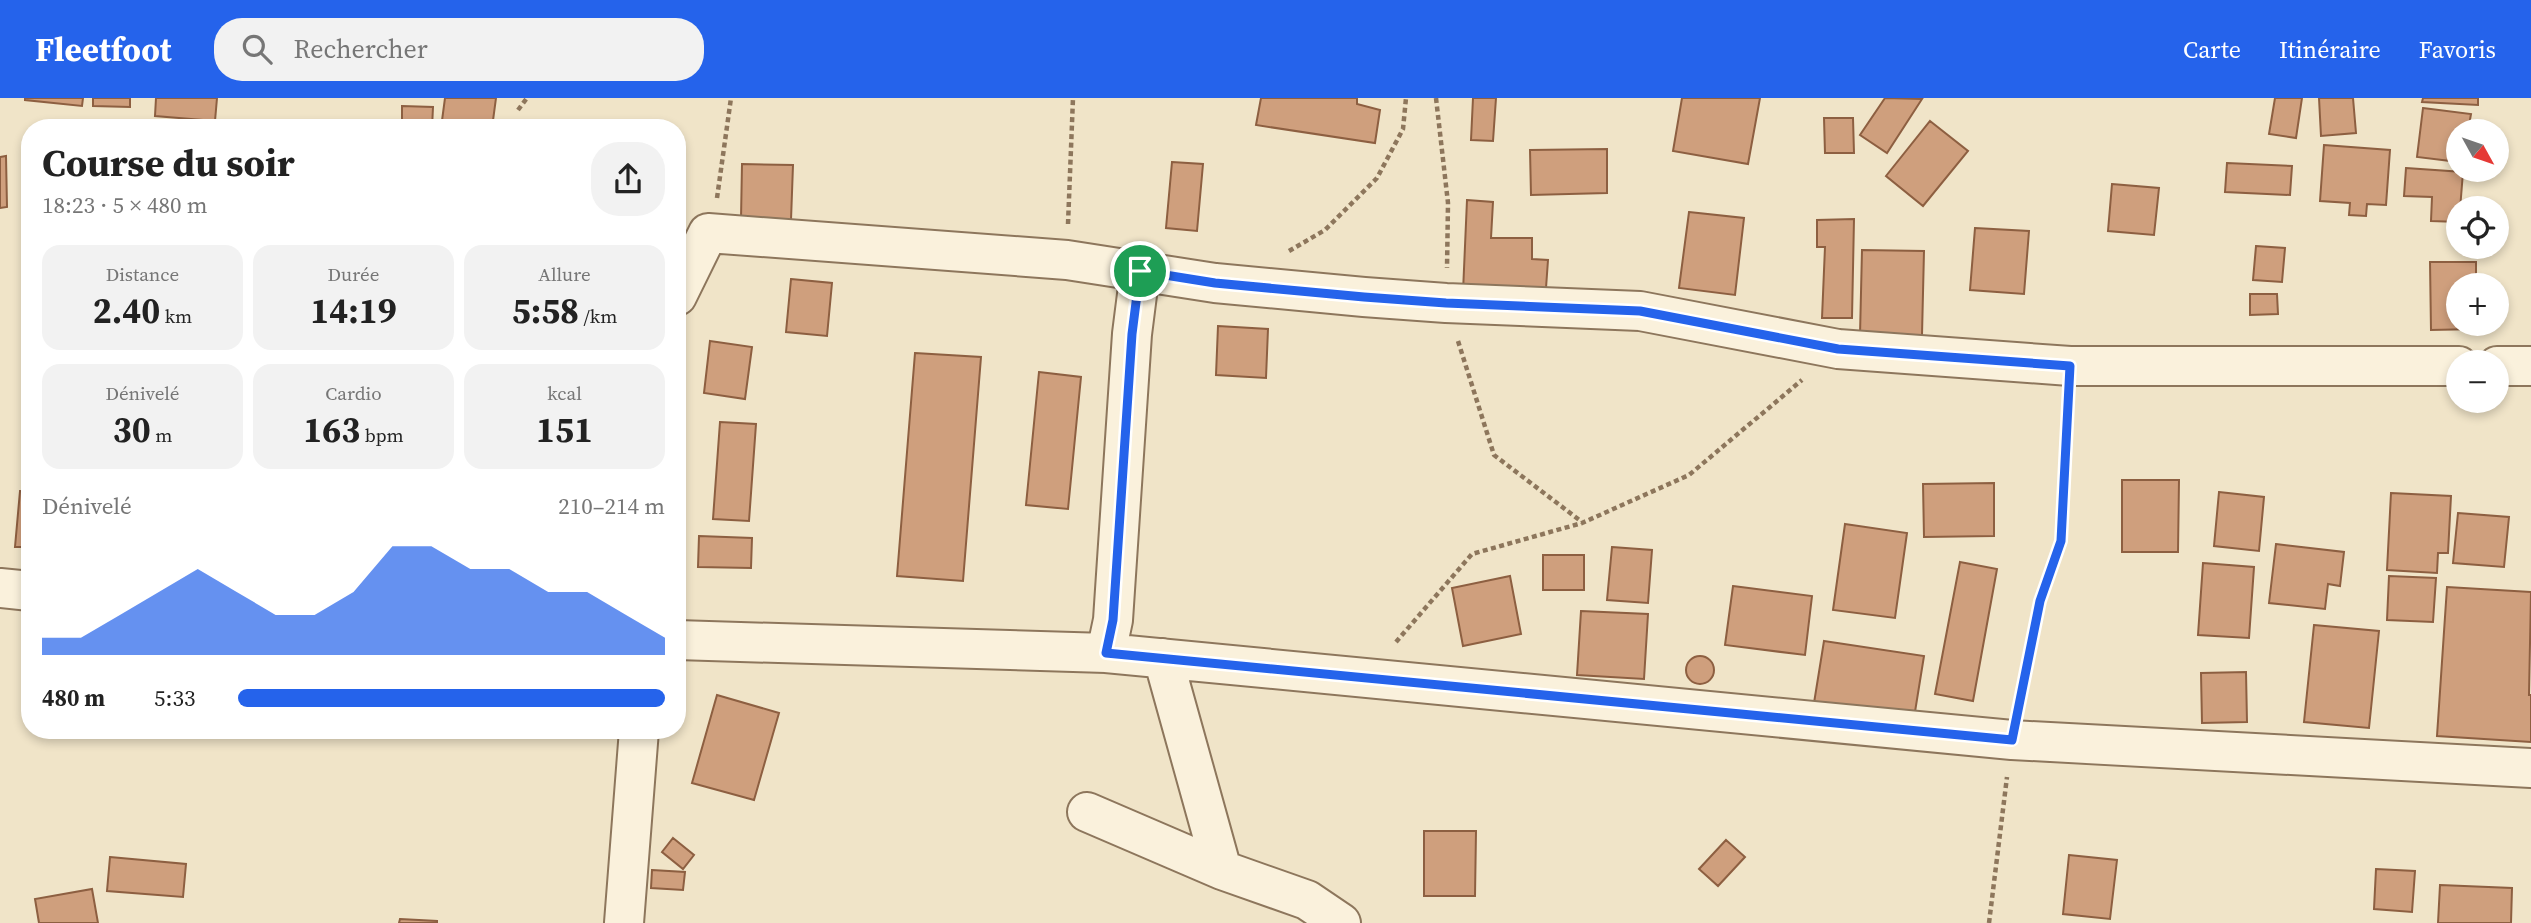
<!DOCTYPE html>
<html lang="fr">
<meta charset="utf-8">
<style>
body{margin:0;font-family:"Source Serif 4",serif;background:#f2f2f2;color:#222;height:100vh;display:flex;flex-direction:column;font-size:26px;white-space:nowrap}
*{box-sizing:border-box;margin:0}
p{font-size:23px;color:#767676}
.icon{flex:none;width:38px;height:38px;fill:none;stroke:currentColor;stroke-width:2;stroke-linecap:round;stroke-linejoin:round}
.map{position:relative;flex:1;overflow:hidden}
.side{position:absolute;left:21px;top:21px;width:665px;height:620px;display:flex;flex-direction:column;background:#fff;border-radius:28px;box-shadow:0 4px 10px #0003}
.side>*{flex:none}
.needle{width:46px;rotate:130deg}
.buttons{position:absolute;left:2446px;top:21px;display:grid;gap:14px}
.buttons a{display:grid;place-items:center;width:63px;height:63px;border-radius:50%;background:#fff;box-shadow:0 4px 10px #0003;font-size:35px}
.pin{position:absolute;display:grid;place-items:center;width:60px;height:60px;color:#fff;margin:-30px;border:4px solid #fff;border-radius:50%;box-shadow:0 2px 7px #0007}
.round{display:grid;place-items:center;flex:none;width:74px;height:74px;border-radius:28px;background:#f2f2f2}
.head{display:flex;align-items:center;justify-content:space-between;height:119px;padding:0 21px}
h1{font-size:38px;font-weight:700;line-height:52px}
.figures{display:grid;grid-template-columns:repeat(3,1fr);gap:10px;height:119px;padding:7px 21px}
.figures div{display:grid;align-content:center;border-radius:18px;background:#f2f2f2;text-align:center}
.figures b{font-size:35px;font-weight:700}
.figures small{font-size:19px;font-weight:400}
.figures p{font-size:19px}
.chart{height:196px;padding:14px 21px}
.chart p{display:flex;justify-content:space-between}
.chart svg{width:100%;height:126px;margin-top:7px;fill:#2563eb;opacity:.7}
ul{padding:0 21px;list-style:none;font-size:23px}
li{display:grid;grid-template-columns:112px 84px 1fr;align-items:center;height:52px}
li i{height:18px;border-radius:9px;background:#2563eb}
header{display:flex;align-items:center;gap:42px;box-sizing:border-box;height:98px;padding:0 35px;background:#2563eb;color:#fff}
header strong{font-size:33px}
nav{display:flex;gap:38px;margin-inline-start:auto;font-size:24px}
.search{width:490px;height:63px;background:#f2f2f2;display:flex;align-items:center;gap:18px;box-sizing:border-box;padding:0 24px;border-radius:28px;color:#767676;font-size:26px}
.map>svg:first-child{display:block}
.building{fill:#cf9f7d;stroke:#8d5f41;stroke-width:2}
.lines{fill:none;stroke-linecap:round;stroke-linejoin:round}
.minor-casing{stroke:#8d765c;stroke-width:42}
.path{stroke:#8d765c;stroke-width:4.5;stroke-dasharray:5 3.5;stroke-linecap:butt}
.minor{stroke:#faf1dc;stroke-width:38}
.route-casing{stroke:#fff;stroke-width:14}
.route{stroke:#2563eb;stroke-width:9}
</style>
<header>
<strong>Fleetfoot</strong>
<div class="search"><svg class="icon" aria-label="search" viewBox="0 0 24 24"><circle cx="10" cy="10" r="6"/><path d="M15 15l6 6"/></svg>Rechercher</div>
<nav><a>Carte</a><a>Itinéraire</a><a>Favoris</a></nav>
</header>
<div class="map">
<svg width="2531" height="825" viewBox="0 0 2531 825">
<rect width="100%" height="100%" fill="#f0e4c8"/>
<!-- building -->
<path class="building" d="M25,0H83L82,8L25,2Z
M93,0H130V9L93,8Z
M156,0H217L215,23L155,18Z
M445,0H496L492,30H441Z
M1261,0H1357V6L1380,12L1375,45L1256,27Z
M1473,0H1496L1493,43L1471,42Z
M1682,0H1760L1748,66L1673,53Z
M1885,0L1922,1L1887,55L1860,37Z
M2275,0H2302L2296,40L2269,36Z
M2319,0H2353L2356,35L2321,38Z
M2423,0H2478V7L2422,4Z
M402,8L433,9L432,30H402Z
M2423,10L2471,16L2468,33H2459V64L2417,59Z
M1824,20H1853L1854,55H1825Z
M1930,23L1968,53L1923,108L1886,78Z
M2324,47L2390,52L2386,107L2367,106L2366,118L2349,117L2350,105L2320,103Z
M1607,51V95L1531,97L1530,52Z
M6,58L7,109L0,110V59Z
M1172,64L1203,66L1197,133L1166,130Z
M2227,65L2292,68L2290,97L2225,94Z
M742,66L793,67L791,122L741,121Z
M2406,70L2463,74L2459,124L2431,123L2432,99L2404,98Z
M2112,86L2159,90L2154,137L2108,133Z
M1467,102L1493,104L1491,140H1532V161L1548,162L1546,190L1463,194Z
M1689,114L1744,120L1735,197L1679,190Z
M1854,121L1852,220H1822L1825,149H1817V122Z
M1975,130L2029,133L2024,196L1970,192Z
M2256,148L2285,150L2282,184L2253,182Z
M1862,152L1924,153L1922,237H1860Z
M2430,164H2476V187H2459V226H2477V231L2431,232Z
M791,181L832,185L827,238L786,234Z
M2250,196H2277L2278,216L2250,217Z
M1218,228L1268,231L1266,280L1216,277Z
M710,243L752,249L745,301L704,295Z
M915,255L981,259L963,483L897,478Z
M1039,274L1081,279L1068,411L1026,407Z
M720,324L756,326L749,423L713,421Z
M2122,382H2179L2178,454H2122Z
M1994,385V438L1924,439L1923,386Z
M20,393L30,394V449H15Z
M2219,394L2264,399L2259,453L2214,448Z
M2391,395L2451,398L2448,455H2438L2437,475L2387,472Z
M2458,415L2509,419L2504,469L2453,465Z
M1845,426L1907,435L1895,520L1833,512Z
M699,438L752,440L751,470L698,469Z
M2276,446L2344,454L2340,488L2328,486L2325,511L2269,505Z
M1612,449L1652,452L1648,505L1607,502Z
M1543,457H1584V492H1543Z
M1960,464L1997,471L1973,603L1935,596Z
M2203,465L2254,469L2249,540L2198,537Z
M1510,478L1521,536L1463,548L1452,490Z
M2389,478L2436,480L2433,524L2387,522Z
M1733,488L1812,498L1805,557L1725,547Z
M2447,489L2531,494L2529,597H2531V644L2437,638Z
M1581,513L1648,516L1644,581L1577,577Z
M2314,527L2379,533L2369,630L2304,624Z
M1824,543L1924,558L1914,620L1814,605Z
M1686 572a14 14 0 1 1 28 0a14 14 0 1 1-28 0Z
M2246,574L2247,624L2202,625L2201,575Z
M717,597L779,615L754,702L692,685Z
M1424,733H1476L1475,798H1424Z
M673,740L694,757L683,771L662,754Z
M1726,742L1745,759L1718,788L1699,771Z
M2069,757L2117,762L2110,821L2063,816Z
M110,759L186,766L183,799L107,793Z
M2376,771L2415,773L2412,814L2374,811Z
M652,772L685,774L683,792L651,790Z
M2440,787L2512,790L2511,825H2438Z
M92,791L98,825H39L35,801Z
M400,821L437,823V825H399Z"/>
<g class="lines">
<!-- minor casing -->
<g class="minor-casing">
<path id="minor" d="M677,198L708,135L1067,162L1215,185L1364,199L1446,205L1640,213L1838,251L2070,268H2459
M2497,268H2531
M0,490L30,493
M677,542L1106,555L2012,642L2531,670
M1106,555L1113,522L1132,236L1140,173
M1163,560L1222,772
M1087,714L1222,772L1307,802L1341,825
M624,825L639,632"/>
</g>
<!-- path -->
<path class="path" d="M1436,0L1448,105L1447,170
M518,12L527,0
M717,100L731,0
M1068,126L1073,0
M1289,153L1325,132L1377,80L1403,31L1406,0
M1458,243L1494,357L1582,424
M1396,544L1472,456L1582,425L1689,377L1802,282
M2020,605L2040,503L2061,443L2069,304
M1989,825L2007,679"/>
<!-- minor -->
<use href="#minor" class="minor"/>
</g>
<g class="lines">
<!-- route casing -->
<g class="route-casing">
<path id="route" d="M1140,173L1215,185L1364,199L1446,205L1640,213L1838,251L2070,268L2061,443L2040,503L2012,642L1106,555L1113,522L1132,236Z"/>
</g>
<!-- route -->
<use href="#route" class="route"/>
</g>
</svg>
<div class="buttons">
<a><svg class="needle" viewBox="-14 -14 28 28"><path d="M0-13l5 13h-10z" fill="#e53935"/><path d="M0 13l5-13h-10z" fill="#767676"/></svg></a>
<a><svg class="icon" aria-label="locate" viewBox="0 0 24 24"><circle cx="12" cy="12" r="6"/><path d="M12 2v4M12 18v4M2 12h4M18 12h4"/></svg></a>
<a>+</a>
<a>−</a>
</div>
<div class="pin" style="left:1140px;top:173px;background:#1e9e55"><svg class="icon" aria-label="arrive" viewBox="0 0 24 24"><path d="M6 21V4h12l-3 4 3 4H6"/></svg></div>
<section class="side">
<div class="head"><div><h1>Course du soir</h1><p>18:23 · 5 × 480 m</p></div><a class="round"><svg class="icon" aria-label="share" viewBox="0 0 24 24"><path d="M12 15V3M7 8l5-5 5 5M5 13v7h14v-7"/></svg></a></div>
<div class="figures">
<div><p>Distance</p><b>2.40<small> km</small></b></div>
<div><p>Durée</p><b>14:19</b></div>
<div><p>Allure</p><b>5:58<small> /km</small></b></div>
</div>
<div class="figures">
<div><p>Dénivelé</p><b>30<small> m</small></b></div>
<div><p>Cardio</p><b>163<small> bpm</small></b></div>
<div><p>kcal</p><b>151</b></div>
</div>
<div class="chart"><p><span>Dénivelé</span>210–214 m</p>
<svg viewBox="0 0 160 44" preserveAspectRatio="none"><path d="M0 44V38L10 38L20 30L30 22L40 14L50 22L60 30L70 30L80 22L90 6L100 6L110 14L120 14L130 22L140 22L150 30L160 38V44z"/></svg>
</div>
<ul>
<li><b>480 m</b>5:33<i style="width:100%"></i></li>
</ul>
</section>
</div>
